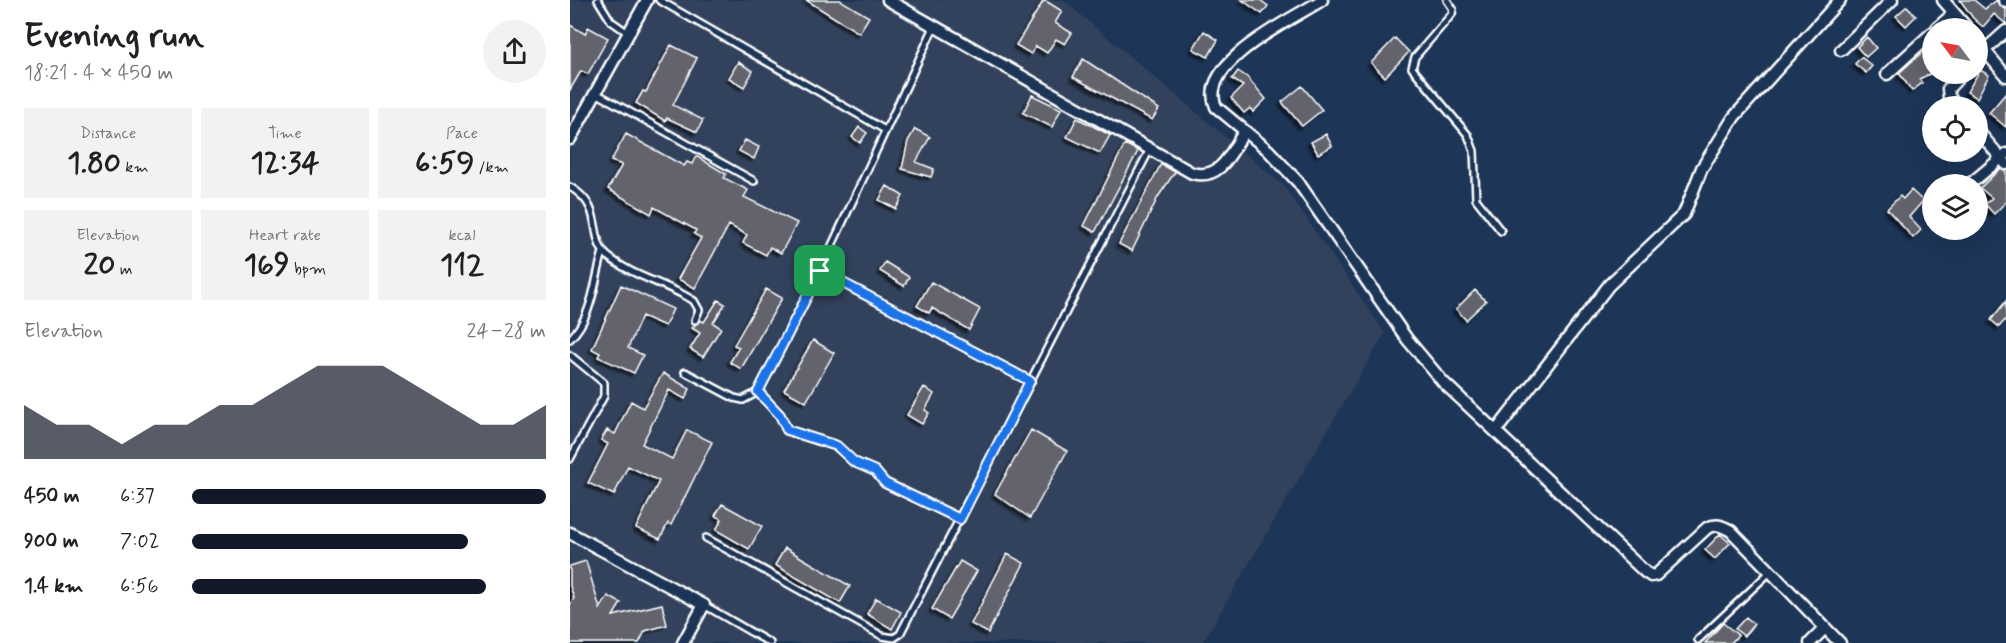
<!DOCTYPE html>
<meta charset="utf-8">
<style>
body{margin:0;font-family:Mynerve,sans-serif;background:#f2f2f2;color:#202124;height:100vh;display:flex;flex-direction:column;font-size:22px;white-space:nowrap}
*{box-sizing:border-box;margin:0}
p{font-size:20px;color:#757577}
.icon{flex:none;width:33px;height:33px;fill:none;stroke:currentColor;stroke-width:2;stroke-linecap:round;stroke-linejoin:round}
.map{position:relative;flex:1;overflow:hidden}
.panel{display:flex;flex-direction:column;background:#fff;width:570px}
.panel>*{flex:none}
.needle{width:39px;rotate:302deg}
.tools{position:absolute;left:1352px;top:18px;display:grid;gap:12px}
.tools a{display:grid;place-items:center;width:66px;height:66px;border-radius:50%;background:#fff;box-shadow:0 6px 24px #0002;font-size:30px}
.pin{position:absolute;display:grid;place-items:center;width:51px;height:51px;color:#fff;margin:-26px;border-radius:12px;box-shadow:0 3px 9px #0006}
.round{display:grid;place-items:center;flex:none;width:63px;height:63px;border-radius:32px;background:#f2f2f2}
.headline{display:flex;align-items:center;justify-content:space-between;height:102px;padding:0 24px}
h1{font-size:33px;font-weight:800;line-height:45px}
.figures{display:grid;grid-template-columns:repeat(3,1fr);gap:9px;height:102px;padding:6px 24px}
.figures div{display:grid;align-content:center;border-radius:0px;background:#f2f2f2;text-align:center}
.figures b{font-size:30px;font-weight:800}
.figures small{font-size:16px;font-weight:400}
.figures p{font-size:16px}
.chart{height:168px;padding:12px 24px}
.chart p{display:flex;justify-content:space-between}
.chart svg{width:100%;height:108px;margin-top:6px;fill:#111827;opacity:.7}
ul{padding:0 24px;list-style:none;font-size:20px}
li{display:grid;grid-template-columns:96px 72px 1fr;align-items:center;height:45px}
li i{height:15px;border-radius:8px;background:#111827}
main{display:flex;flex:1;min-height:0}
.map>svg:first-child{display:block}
.built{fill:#32435d}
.building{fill:#62646c;stroke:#fff;stroke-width:1.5;filter:url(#shadow)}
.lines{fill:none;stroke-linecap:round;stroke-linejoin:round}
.service-casing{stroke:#fff;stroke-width:10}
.minor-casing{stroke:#fff;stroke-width:15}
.service{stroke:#1d3557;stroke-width:5}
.minor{stroke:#1d3557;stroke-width:10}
.route-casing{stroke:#fff;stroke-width:12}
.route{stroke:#1a73e8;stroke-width:8}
</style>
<main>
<section class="panel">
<div class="headline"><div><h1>Evening run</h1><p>18:21 · 4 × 450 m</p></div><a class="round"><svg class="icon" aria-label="share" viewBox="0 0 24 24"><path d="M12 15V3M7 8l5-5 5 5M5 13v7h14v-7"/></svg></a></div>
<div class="figures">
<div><p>Distance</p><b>1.80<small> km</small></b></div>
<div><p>Time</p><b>12:34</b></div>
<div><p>Pace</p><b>6:59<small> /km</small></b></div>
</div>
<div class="figures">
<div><p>Elevation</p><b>20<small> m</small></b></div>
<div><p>Heart rate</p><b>169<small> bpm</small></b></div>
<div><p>kcal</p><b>112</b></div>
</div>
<div class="chart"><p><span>Elevation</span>24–28 m</p>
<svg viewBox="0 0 160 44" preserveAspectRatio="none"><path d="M0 44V22L10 30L20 30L30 38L40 30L50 30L60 22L70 22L80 14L90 6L100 6L110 6L120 14L130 22L140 30L150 30L160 22V44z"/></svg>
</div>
<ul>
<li><b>450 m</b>6:37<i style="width:100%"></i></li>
<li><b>900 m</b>7:02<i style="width:78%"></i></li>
<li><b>1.4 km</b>6:56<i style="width:83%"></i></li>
</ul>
</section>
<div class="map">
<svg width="1436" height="643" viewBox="0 0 1436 643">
<defs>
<filter id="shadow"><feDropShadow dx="-3" dy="3" stdDeviation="1.5" flood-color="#0009"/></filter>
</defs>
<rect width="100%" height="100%" fill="#1d3557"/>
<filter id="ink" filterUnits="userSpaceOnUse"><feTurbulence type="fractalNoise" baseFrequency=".0167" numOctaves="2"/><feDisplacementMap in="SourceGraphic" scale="12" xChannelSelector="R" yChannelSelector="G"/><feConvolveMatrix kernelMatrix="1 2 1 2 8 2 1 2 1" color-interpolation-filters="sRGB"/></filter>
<g filter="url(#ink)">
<!-- built -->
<path class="built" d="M0,0H493L713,185L815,333L632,643H0Z"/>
<!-- building -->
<path class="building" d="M236,0H270L299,17L289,33Z
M474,0L492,11L485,23L502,33L495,44L486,39L477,53L466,46L461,54L446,45Z
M672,0H690L698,6L692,14Z
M1390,0H1404L1415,9L1427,0L1429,5L1436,9V24L1424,14L1413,27L1403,18Z
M1337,6L1346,16L1336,26L1326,16Z
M0,25L15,34L18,27L38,38L18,74L11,71L0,90Z
M634,31L648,40L638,57L623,49Z
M1297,37L1306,48L1296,57L1287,47Z
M825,38L839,52L815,77L801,63Z
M101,45L127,58L103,105L133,120L127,132L97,118L95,121L66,103L73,91L76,92Z
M1357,48L1362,54V73L1349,79L1352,83L1342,91L1329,73Z
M1291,57L1302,66L1296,73L1285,64Z
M513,59L589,109L582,120L503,77Z
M168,62L183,71L174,87L159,78Z
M1410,70L1419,75L1407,98L1397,92Z
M668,71L677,77L696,99L683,112L680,108L674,113L661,98L673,86L662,79Z
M732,86L752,110L732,126L712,102Z
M1436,93V127L1419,113Z
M462,95L491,109L482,127L453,113Z
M507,118L540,135L530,153L497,137Z
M289,127L297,133L290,143L282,137Z
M345,129L360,137L346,162L364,169L361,177L332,169L338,141Z
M56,134L114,166L117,162L122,164L126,156L156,174L154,178L178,190L174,197L227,223L211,253L200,247L196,255L173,243L177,235L159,225L125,288L108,279L131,238L124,234L126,230L84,207L81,214L38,189L52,165L41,161Z
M756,134L762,146L748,154L741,142Z
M175,140L189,147L184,159L169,151Z
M555,144L568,151L525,232L514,226Z
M591,164L605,172L588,197L562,251L549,244Z
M1430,169L1436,171V202L1424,214L1415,204L1422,198L1410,188Z
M317,186L333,196L326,209L309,200Z
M1341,190L1353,201L1339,217L1351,230L1343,238L1317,209L1330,196L1333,199Z
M315,262L339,277L334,286L310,271Z
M361,282L410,309L399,330L362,308L359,313L347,306Z
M51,285L103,309L95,326L72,316L58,348L73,355L64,373L28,357L30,353L22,349Z
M196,289L212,298L171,369L160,362L169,347L164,345Z
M905,290L916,301L896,320L886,309Z
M148,300L155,304L143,323L151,328L133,357L120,349L130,333L122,328L130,320L134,322Z
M1436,301V319L1429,327L1421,320Z
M243,340L264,353L236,402L214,390Z
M93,373L120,389L115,399L99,390L72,444L102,459L117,430L142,442L101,525L98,523L90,539L66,528L89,481L58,466L44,495L18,483L38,444L31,440L37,430L45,434L61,401L73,408Z
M354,387L364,394L355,410L359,413L352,424L337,415Z
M461,430L497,451L460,518L425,494Z
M152,504L192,526L179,549L146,530L152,519L145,516Z
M1150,534L1160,543L1145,559L1135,550Z
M215,548L280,586L270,603L205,565Z
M437,554L454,563L418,633L401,624Z
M16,561L30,609L38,596L51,603L43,616L92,604L97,625L75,631L69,643H0V605L4,598L0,586V566Z
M390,561L407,571L379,619L362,609Z
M306,598L331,612L322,629L297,614Z
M1176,617L1184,624L1174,636L1165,629Z
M1153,623L1168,635L1161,643H1135Z"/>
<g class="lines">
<!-- service casing -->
<g class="service-casing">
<path id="service" d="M28,0L41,21L58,33
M89,0L315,130
M877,0L883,9L882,14L845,57L842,68L898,135L904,151L906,199L931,231
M26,93L184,181
M0,187C37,208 16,241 40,258C64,277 98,284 124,301L129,310L125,320
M250,271L460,381
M0,339C23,316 24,282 33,252
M0,355L34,383V396L0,459
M115,372L164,398L173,400L188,392L250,271L364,27
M188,392L210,415L217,430L266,446L284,462L305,471L315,483L390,519
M136,538L312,636L324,638L330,634L580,149
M134,605L200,643
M1128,640L1200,572"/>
</g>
<!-- minor casing -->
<g class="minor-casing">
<path id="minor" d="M318,0L622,173C651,181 661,152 674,132
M752,0C723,19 626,63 646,107L698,150L728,182L837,339L873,382L1075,572L1081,576L1086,575L1137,528C1147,523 1152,526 1161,531L1270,643
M1373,0L1397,28
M1434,0L1436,2
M1367,28L1384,13
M1407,41L1436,76
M1271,50L1322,0
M1407,57L1436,31
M1317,74L1362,33
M1387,106L1379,97L1378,89L1392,74
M1407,130L1436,164
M0,139L77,0
M1400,184L1436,154
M926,431L1039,285L1114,214L1132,168L1164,117L1270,0
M0,533L134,605L113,643
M1240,643L1255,628"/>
</g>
<!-- service -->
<use href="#service" class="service"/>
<!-- minor -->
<use href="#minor" class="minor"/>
</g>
</g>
<g class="lines" filter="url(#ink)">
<!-- route casing -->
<g class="route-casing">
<path id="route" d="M250,271L460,381L390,519L315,483L305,471L284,462L267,446L217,430L210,415L188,392Z"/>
</g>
<!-- route -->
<use href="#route" class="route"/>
</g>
</svg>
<div class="tools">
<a><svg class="needle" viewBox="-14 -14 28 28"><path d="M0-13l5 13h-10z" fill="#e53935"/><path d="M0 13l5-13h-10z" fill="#757577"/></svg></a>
<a><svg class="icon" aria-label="locate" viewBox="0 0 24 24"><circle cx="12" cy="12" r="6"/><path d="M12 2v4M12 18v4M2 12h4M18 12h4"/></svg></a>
<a><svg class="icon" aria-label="layers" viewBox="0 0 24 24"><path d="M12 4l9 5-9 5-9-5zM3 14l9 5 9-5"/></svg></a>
</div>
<div class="pin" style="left:250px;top:271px;background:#1e9e55"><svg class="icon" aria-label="arrive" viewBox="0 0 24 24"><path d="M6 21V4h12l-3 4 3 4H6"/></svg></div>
</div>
</main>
